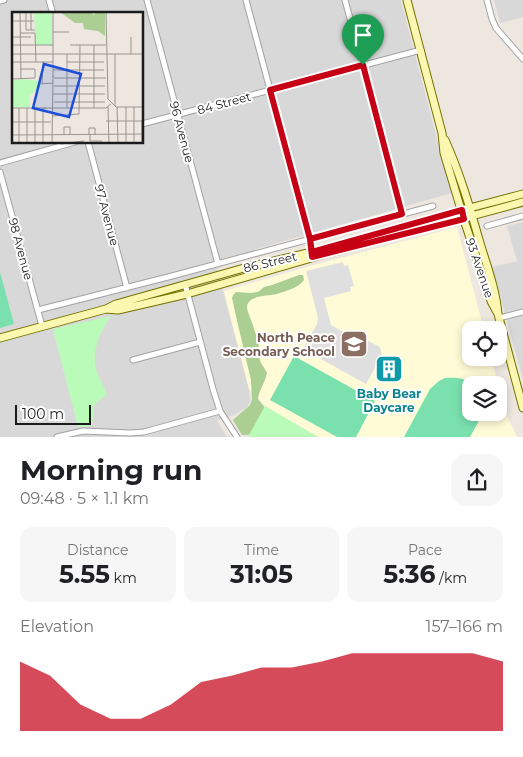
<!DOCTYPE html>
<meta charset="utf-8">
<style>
body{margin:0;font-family:Montserrat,sans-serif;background:#f6f6f6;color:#202124;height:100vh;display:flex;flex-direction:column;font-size:19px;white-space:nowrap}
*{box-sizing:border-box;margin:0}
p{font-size:16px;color:#757577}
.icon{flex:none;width:28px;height:28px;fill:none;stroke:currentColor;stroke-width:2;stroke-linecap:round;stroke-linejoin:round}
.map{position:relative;height:437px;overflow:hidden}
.side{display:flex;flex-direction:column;background:#fff;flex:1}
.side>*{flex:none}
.fabs{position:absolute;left:462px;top:321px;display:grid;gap:10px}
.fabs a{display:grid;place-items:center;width:45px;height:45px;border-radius:10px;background:#fff;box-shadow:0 2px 8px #0003;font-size:25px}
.scale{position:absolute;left:15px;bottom:12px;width:76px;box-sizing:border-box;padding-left:5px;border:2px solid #1b1b1b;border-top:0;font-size:14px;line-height:18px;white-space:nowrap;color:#1b1b1b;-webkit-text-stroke:4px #fff;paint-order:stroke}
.pin{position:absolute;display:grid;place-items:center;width:42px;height:42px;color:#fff;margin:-51px -21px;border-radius:50% 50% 50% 0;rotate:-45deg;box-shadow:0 0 5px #0007}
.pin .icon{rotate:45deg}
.round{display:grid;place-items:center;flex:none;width:52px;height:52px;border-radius:15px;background:#f6f6f6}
.head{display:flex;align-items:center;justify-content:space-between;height:85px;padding:0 20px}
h1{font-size:28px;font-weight:700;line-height:38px}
.figures{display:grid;grid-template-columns:repeat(3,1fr);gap:8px;height:85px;padding:5px 20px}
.figures div{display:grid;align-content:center;border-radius:12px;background:#f6f6f6;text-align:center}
.figures b{font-size:25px;font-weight:700}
.figures small{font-size:14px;font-weight:400}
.figures p{font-size:14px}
.chart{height:140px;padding:10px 20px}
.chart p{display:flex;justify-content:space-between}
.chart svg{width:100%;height:90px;margin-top:5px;fill:#c60015;opacity:.7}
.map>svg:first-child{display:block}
.residential{fill:#d9d8d8;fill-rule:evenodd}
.education{fill:#fffbd7;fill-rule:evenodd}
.forest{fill:#abce93}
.park{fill:#bbfbba}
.pitch{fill:#7ae0ae}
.parking{fill:#dfdfdf}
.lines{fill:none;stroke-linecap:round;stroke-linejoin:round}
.street-casing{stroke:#a2a2a2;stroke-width:7}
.secondary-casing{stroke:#737301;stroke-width:9}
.street{stroke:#fff;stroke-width:5}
.secondary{stroke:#fbf7b0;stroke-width:7}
.route-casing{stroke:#fff;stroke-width:10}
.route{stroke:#c60015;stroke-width:6}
.labels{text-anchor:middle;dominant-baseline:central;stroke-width:4;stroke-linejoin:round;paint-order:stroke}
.street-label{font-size:12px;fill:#1b1b1b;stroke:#fff}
.education-label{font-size:12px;font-weight:bold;fill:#785e54;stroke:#fff;text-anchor:end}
.culture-label{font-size:12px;font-weight:bold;fill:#0d838f;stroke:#fff}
.inset-road{fill:none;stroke:#999591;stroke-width:1}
.view{fill:#1d4ed8;fill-opacity:0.15;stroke:#1d4ed8;stroke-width:2.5}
.inset-edge{fill:none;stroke:#1b1b1b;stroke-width:2.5}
</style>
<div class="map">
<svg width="523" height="437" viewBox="0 0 523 437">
<rect width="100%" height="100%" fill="#ede7e0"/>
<!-- residential -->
<path class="residential" d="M0,0H401L444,166L452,193L215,261L249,389L250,401L247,407L234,415L217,421L227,437H0ZM14,14H142V142H14Z
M494,0H523V17L500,23Z
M523,222V380L492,267L517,261L507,226Z"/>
<!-- education -->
<path class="education" d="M457,227L484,330H471V358H491L507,416L517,437H318L265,406L249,389L224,291L314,265ZM471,385H499V412H471Z"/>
<!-- forest -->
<path class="forest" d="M299,275H303L304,280C298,288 286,291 277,294C268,296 248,295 247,307C247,312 253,323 254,329C256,335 259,342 259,348C259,353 259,358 261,363C263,366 265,369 267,373C265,383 259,390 258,399L265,408L261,430L247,435H242L233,420L250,405L252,399L251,380L238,325L232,298L233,295L236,292L251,293L258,292L264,287L272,285Z"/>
<!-- park -->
<path class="park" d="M111,316C101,330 91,351 96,369C98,377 104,386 107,394L94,405L92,426L78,427L53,329Z
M265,406L318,437H248Z"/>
<!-- pitch -->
<path class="pitch" d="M0,272L14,324L0,328Z
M294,356L375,401L356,437H337L270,400Z
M445,378C456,377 465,378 475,385H471V412L483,413L470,437H404L430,389L439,381Z"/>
<!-- parking -->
<path class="parking" d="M343,262L344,266L348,265L354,286L350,287L351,291L324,298L331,325L364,344L368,341L380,347L382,355L366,384L303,349L317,324L318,318L306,271Z"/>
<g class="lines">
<!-- street casing -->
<g class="street-casing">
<path id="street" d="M49,0L53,14
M147,0L218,264
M246,0L310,239L312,254
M345,0L403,214
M487,0L492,19L496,28L523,59
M0,1L4,0
M142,124L421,50
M88,142L127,288
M0,163L75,142
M0,172L42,326
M487,226L523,216
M185,284L213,389L220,411L237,437
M38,310L172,276L433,206
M499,318L523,312
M133,360L200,342
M57,437L83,431L130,433L144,432L220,411"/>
</g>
<!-- secondary casing -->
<g class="secondary-casing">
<path id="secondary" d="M407,0L442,133L444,153L465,223L491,301L498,314
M445,140C460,173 470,208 480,243C487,266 496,290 498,314L523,408
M106,309L118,310L187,294L322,255L408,233L523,202
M0,338L106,309L116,304L244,268L312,252L462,210L523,194"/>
</g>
<!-- street -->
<use href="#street" class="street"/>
<!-- secondary -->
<use href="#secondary" class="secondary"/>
</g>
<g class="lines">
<!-- route casing -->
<g class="route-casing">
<path id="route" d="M363,65L270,90L310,239L312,257L464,219L462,210L312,252L310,239L402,214L363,65"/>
</g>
<!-- route -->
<use href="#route" class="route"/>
</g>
<!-- icons -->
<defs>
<g id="school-square" transform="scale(1.4375)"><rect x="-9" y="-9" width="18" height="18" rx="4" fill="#8d6e63" stroke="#fff"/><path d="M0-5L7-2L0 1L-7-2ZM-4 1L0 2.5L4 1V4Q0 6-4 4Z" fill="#fff"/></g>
<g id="building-square" transform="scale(1.4375)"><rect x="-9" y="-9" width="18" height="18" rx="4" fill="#0f9aa8" stroke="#fff"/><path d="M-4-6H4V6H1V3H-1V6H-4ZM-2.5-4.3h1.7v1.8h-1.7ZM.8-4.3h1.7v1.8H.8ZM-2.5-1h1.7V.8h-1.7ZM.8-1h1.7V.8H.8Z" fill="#fff"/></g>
</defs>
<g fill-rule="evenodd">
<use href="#school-square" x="354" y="344"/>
<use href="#building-square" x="389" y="369"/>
</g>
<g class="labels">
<!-- street labels -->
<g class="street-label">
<text transform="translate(224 103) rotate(-15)">84 Street</text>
<text transform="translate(182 132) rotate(75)">96 Avenue</text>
<text transform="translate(107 215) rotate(75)">97 Avenue</text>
<text transform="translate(21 249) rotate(75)">98 Avenue</text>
<text transform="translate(270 262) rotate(-13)">86 Street</text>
<text transform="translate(480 268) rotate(71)">93 Avenue</text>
</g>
<!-- education labels -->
<g class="education-label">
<text x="335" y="337">North Peace<tspan x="335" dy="14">Secondary School</tspan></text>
</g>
<!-- culture labels -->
<g class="culture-label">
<text x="389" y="393">Baby Bear<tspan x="389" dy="14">Daycare</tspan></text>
</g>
</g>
<!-- overview -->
<g transform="translate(12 12)">
<rect width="131" height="131" fill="#ede7e0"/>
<path d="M48,0H80L82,4L83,0H93V24L86,19L72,17L71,11H63Z" fill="#abce93"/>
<path d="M22,0H40V33H24ZM10,67L27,69L29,75L17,84L18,95H0V69Z" fill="#bbfbba"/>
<path class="inset-road" d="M8,0L9,67M14,0V18H23M41,0V42M94,0L96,87L104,95H132M0,9H22M19,18V0M41,20H57M8,21H23L24,50M0,25H19M119,25V42M0,33H41M58,33H94M82,33V96M0,42H132M41,42V65M0,50H41M55,50H92M41,58H92M42,66H94M0,67L23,66V57H8M30,71L31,50M26,72L41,71M42,74H93M41,82H93M42,90H93M103,94V42M96,95L97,132M105,95L106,132M0,96H34M31,96V132M32,96H94L99,92M55,96V42M41,104L67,102L68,33M94,109H132M0,110H39M0,123L132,122M52,123V115H58V123M77,123V116H83V123M78,123V129H90M7,132V96M15,132V96M23,132V96M40,132L41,64M49,132L72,129M114,132V95M122,132V95M130,132V109"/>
<path class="view" d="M32,52L69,62L57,105L21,96Z"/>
<rect width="131" height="131" class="inset-edge"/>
</g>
</svg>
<div class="fabs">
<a><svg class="icon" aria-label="locate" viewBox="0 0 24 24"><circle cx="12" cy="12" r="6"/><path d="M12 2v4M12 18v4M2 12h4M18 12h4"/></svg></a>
<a><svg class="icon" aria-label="layers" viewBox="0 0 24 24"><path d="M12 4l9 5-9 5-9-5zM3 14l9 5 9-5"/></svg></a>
</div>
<div class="scale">100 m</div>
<div class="pin" style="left:363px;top:65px;background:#1e9e55"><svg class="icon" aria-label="arrive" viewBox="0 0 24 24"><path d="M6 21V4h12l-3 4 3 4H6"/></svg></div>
</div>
<section class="side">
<div class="head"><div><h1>Morning run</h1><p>09:48 · 5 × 1.1 km</p></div><a class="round"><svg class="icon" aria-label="share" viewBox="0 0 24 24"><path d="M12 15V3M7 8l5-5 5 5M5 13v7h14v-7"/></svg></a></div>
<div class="figures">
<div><p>Distance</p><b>5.55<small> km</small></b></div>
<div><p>Time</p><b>31:05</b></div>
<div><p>Pace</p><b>5:36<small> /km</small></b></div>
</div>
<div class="chart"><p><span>Elevation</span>157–166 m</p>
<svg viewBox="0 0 160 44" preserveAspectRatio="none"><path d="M0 44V10L10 17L20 31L30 38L40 38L50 31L60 20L70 17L80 13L90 13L100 10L110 6L120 6L130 6L140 6L150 6L160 10V44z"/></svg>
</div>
</section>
